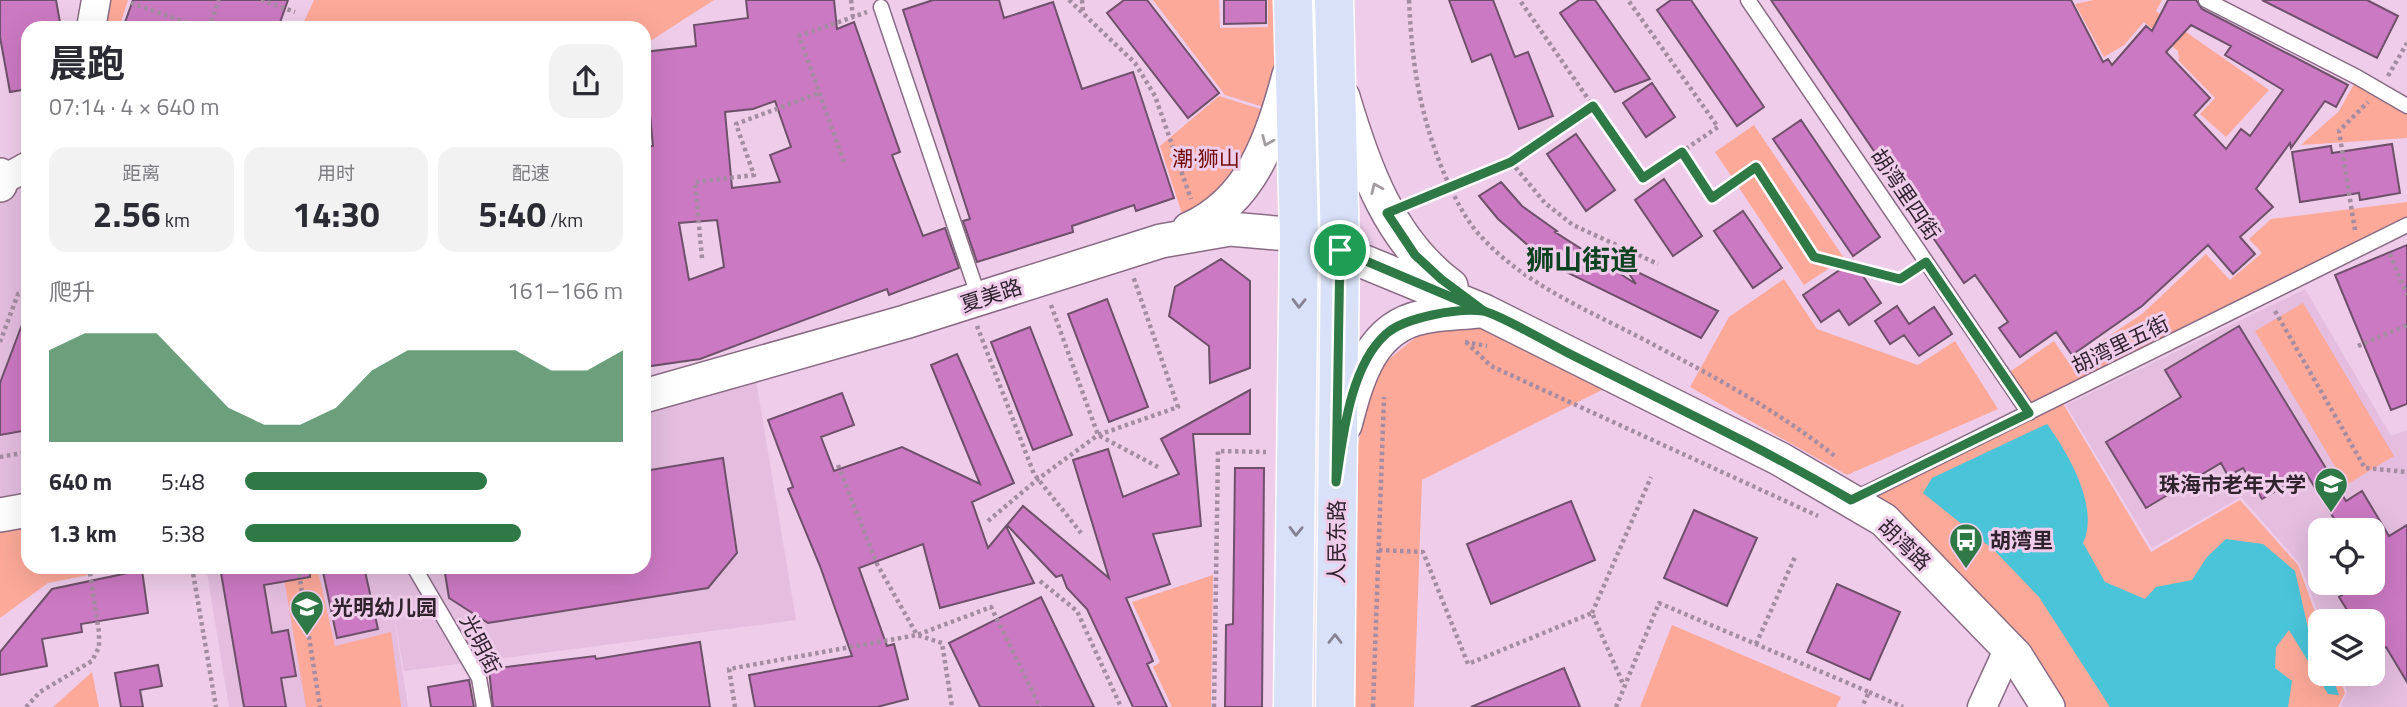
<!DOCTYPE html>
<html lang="zh">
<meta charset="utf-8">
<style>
body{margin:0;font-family:"Titillium Web","Noto Sans SC",sans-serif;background:#f2f2f3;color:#2b2b33;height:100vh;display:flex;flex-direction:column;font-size:26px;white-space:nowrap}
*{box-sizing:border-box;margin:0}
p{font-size:23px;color:#7c7c81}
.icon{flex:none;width:38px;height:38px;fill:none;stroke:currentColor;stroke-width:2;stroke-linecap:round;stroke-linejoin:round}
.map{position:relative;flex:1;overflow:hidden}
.details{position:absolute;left:21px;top:21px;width:630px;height:553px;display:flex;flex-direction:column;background:#fff;border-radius:21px;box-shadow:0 7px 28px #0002}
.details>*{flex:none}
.fabs{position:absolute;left:2308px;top:518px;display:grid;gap:14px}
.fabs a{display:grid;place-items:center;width:77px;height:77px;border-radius:14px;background:#fff;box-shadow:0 7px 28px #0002;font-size:35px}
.pin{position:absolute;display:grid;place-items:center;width:60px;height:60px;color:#fff;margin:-30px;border:4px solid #fff;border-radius:50%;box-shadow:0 2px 7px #0007}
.round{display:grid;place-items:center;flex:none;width:74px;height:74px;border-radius:21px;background:#f2f2f3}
.overview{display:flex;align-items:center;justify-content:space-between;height:119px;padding:0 28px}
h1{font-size:38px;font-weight:700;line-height:52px}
.metrics{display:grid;grid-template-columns:repeat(3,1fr);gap:10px;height:119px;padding:7px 28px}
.metrics div{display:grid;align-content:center;border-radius:18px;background:#f2f2f3;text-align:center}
.metrics b{font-size:35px;font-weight:700}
.metrics small{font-size:19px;font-weight:400}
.metrics p{font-size:19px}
.chart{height:196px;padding:14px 28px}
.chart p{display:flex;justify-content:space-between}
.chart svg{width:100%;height:126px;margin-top:7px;fill:#2f7946;opacity:.7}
ul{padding:0 28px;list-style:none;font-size:23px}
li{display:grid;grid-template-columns:112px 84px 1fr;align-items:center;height:52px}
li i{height:18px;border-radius:9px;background:#2f7946}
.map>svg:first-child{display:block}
.built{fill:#e4bddf;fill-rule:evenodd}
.green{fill:#fca999}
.water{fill:#49c4d9}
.building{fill:#cb79c2;stroke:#6e506a;stroke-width:2;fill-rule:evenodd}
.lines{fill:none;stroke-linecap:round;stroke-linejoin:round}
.service-casing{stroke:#8a6b85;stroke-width:17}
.minor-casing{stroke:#8a6b85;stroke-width:31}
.tertiary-casing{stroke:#8a6b85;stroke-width:36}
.primary-casing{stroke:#fff;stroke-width:41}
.path{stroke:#a68ca2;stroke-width:4.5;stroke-dasharray:3.5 3.5;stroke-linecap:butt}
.service{stroke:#fff;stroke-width:14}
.minor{stroke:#fff;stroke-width:28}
.tertiary{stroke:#fff;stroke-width:33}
.primary{stroke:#d9e1f8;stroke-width:38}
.oneway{stroke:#a29ca1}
.oneway2{stroke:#848293}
.route-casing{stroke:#fff;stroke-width:14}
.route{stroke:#2f7946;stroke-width:9}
.labels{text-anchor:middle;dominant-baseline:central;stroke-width:6;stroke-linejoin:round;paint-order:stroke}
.park-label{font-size:21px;fill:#6e0800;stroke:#efccea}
.street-label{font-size:21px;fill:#30232e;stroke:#efccea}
.poi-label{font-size:21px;font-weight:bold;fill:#30232e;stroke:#efccea;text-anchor:start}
.district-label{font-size:28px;font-weight:bold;fill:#0e4321;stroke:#efccea}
</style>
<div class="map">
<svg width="2407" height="707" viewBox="0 0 2407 707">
<rect width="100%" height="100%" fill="#efccea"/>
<!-- built -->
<path class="built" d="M28,166V510L0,514V187Z
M2305,289L2391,436L2407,430V707H2340L2347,692L2340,674H2373V621H2321L2300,564L2241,497L2152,548L2066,405ZM2320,530H2373V583H2320Z
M754,368L796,620L404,671L390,593L408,707H229L206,567H644V398Z"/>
<!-- green -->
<path class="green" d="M101,0H128L119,28H96Z
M314,0H714L644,45V28H301Z
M1153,0H1219L1220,28L1268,27V0H1288L1270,109L1225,95Z
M2094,0H2162L2156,11L2269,90L2226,137L2200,114L2215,98L2179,61L2178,51L2144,22L2124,45L2104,57L2075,4Z
M2354,84L2407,114V138L2301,145L2339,111Z
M1219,96L1273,113L1240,178L1185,223L1160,146Z
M1754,125L1844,258L1804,285L1715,152Z
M2407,202V221L2032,407L2008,373L2054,341L2069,363L2142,314L2206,254L2230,280L2262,253L2249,239L2271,219Z
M1784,279L1817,329L1918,365L1955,341L1998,409L1847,475L1690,387L1729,317Z
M2303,303L2394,456L2346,485L2255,331Z
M1483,326L1604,389L1422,480L1414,707H1348V486L1376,370L1428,327Z
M2061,400L2151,552L2240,500L2298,565L2320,626V674H2338L2345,693L2338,707H2053L1856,500Z
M28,520V567H130L48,583L0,618V525Z
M282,567H317L335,646L391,632L401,707H306Z
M1213,575L1211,707H1172L1153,667L1160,662L1132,602Z
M1672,625L1841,697L1836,707H1640Z
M92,672L99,707H53Z"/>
<!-- water -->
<path class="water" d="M2047,424C2068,453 2100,507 2083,543L2105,582L2145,599L2156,587L2192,580L2207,557L2226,539L2263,544L2295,571L2308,628L2316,632L2320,646V674H2331L2339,695L2328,694L2289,630L2276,647L2275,668L2292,681L2288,707H2110L2039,597L1994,550L1923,493L1932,478Z"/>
<!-- building -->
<path class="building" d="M0,0H56L61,28H28V89L10,92L0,37Z
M133,0H288L278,28H123Z
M746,0H834L837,29L854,22L900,152L892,155L923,236L945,228L959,268L889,295L887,289L700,359L644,367V146H653L644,52L696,46L694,25L748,18ZM775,101L791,147L770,155L780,182L732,188L725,112L753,109ZM717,220L724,267L689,280L679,223Z
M933,0H999L1004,18L1053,2L1082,89L1133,72L1174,198L1136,211L1134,205L1072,226L1073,232L977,262L963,221L970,219L903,10Z
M1124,0H1147L1219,93L1188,118L1107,13Z
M1224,0H1266V23L1224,24Z
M1449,0H1493L1515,57L1528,52L1553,116L1519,129L1491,54L1472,62Z
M1579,0H1595L1650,79L1615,92L1560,13Z
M1671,0H1691L1764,107L1737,126L1657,10Z
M1771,0H2071L2103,62L2108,59L2112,65L2146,26L2152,31L2168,0H2196L2202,9L2348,85L2336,107L2325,101L2291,148L2290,143L2256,189L2273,207L2240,237L2255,254L2233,274L2208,245L2142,306L2072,355L2056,332L2020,357L1999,328L2008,322L1975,275L1964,283ZM2191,25L2231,46L2225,55L2283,90L2250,136L2241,129L2226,149L2194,115L2210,98L2166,52Z
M2262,0H2367L2398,16L2377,58Z
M1652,83L1675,117L1646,137L1623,103Z
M1801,120L1880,237L1853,256L1773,139Z
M1576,134L1615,190L1586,211L1547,154Z
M2392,144L2400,193L2360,200L2359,193L2300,202L2292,152L2331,146L2332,153Z
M1664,179L1702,236L1673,256L1635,200Z
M1501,182L1522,206L1557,231L1555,232L1636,284L1623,265L1718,311L1701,338L1558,268L1539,255L1498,219L1479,196Z
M1743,211L1782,268L1753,288L1714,231Z
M2407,245V404L2391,410L2335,275Z
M1221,259L1250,281V368L1210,383L1209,346L1169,316L1175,287Z
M1853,261L1881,303L1849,325L1839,310L1821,322L1803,295Z
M1107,299L1148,407L1109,422L1068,314Z
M1897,306L1909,324L1934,307L1952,334L1919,356L1904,335L1890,344L1875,321Z
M26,314L28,430L0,435V383Z
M2239,326L2346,501L2362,491L2389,536L2407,525V682L2386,647L2373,654V621H2354L2339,597L2361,583H2373V530H2341L2306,473L2262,499L2243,468L2228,476L2221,463L2146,508L2106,442L2181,397L2165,370Z
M1030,327L1072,435L1033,450L991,342Z
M957,354L1014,483L972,502L988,548L1006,526L1034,583L940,608L923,544L859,568L887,646L894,644L908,699L877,707H755L749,675L852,656L820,566L788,489L793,487L768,420L842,393L854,425L821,437L834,471L902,447L980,484L931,365Z
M1250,390V434H1193L1201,526L1153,534L1170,584L1126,598L1153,661L1147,664L1167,707H1133L1087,609L1067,588L1062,575L1056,577L1007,525L1023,506L1109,578L1073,460L1108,449L1123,497L1179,474L1161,439Z
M723,458L737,553L708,588L488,623L449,598L444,567H644V471Z
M1235,468H1264L1262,707H1225L1226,625L1233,624Z
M1571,501L1595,560L1491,604L1467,544Z
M1694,510L1757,538L1727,606L1664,578Z
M220,567H309L310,577L264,585L272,633L288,630L296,676L281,678L286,707H244Z
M322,567H364L378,629L337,638Z
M142,570L148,613L81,624L82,632L42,639L47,666L0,675V652L52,589Z
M1837,584L1900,612L1870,680L1807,652Z
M1041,597L1094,707H980L949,643Z
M700,642L710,707H493L489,669L595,656L596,659Z
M158,665L162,686L140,690L143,707H121L115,673Z
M1564,668L1580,707H1471Z
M469,680L474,707H431L428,687Z"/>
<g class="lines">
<!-- service casing -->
<g class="service-casing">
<path id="service" d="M1748,0L2029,413
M2206,0L2357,77L2407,106
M881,7L979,298
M1852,500L2407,225
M414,567L479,678L484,707"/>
</g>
<!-- minor casing -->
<g class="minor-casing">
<path id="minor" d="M91,28L96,0
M1,181L28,166
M1982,707L2009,648"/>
</g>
<!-- tertiary casing -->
<g class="tertiary-casing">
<path id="tertiary" d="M1343,97C1364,168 1390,241 1451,286
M0,175V185
M1189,229C1252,201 1272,138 1289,75
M644,396L905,322L1161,241L1230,229L1299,235L1484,311L1780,459L1884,520L2016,656L2048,707
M1345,425C1357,380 1370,327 1423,317C1441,313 1460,313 1478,311
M0,515L28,510"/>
</g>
<!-- primary casing -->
<g class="primary-casing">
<path id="primary" d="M1293,0L1299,235L1293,707
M1334,0L1340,250L1335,707"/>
</g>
<!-- path -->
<path class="path" d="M261,0L295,12
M851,0L853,17
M1069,0L1135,63L1155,96L1191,199
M1082,0L1083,12
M1409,0C1412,64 1419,111 1443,171C1452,192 1462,214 1477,232C1520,282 1583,308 1641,338C1709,374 1776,409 1836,457
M1521,2L1643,178L1718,127L1628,0
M131,3L202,28
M209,28L219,0
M2388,76L2407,43
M1682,152L1712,198L1756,167L1814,257L1900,279L1911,272
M844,162L799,36L867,12
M1511,162L1545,203L1573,225L1658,264
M1412,202L1511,162L1593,106
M2355,230L2339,131L2368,102
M2390,254L2407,295
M702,258L695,182L754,175L736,124L819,93
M1051,305L1098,435L1158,467
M2275,311L2365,468L2407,472
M977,326L1034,474L1081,533
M0,342L18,294L28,292
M1465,342L1487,346
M1466,342L1491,366L1818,516
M2358,346L2407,325
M0,457L28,452
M838,465L877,564L917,635L991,607L1040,707
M988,521L1038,479L1098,435L1178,407L1133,276
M1379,550L1423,552L1468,664L1592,613L1624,686
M192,567L216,707
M298,567L320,707
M1040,581L1077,611L1121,707
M1592,613L1651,477
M1756,644L1795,557
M1869,692L1903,707
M26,707L40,692L92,661L99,647V632L89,567
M735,707L729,669L917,635L942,643L952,707
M1214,707L1218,451L1266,452
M1373,707L1384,397
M1616,707L1659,603L1869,692L1862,707"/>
<!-- service -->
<use href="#service" class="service"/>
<!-- minor -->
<use href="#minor" class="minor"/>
<!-- tertiary -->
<use href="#tertiary" class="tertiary"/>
<!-- primary -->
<use href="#primary" class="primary"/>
</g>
<!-- one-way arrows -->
<defs><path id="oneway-chevron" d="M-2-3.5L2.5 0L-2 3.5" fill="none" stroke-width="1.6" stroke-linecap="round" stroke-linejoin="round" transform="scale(1.75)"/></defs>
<g class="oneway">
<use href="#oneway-chevron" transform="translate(1267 141) rotate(113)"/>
<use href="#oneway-chevron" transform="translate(1376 188) rotate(-114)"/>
</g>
<g class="oneway2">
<use href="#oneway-chevron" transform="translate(1299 303) rotate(91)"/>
<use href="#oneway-chevron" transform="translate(1296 531) rotate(91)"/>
<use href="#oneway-chevron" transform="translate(1335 639) rotate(-90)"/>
</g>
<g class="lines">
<!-- route casing -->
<g class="route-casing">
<path id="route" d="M1340,250L1336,482C1343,436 1350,366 1386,334C1405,317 1458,308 1483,311C1497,313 1552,345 1568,353C1663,401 1759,446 1851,500L2029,413L1926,262L1900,279L1814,257L1756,167L1712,198L1682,152L1643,178L1593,106L1511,162L1387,213L1415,255L1441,279L1484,311L1340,250"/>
</g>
<!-- route -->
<use href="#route" class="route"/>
</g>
<!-- icons -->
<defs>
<g id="university-pin" transform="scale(1.75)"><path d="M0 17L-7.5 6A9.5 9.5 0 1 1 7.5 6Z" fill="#2f7946" stroke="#efccea"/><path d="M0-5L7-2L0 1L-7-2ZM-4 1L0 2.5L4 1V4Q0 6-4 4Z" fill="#fff"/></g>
<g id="bus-pin" transform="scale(1.75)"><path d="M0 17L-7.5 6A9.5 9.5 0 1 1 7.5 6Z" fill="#2f7946" stroke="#efccea"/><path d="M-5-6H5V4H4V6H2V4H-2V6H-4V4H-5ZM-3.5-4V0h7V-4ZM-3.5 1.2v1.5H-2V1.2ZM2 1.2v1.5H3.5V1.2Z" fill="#fff"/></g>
<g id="school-pin" transform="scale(1.75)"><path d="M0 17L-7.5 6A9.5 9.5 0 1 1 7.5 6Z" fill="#2f7946" stroke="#efccea"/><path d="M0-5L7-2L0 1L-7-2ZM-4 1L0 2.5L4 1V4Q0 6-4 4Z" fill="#fff"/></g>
</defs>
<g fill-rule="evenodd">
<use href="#university-pin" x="2331" y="484"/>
<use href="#bus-pin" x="1966" y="540"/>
<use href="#school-pin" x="307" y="607"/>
</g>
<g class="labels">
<!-- park labels -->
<g class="park-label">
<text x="1206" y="158">潮·狮山</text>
</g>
<!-- street labels -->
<g class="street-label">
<text transform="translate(1906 194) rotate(56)">胡湾里四街</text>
<text transform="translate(991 295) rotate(-18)">夏美路</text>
<text transform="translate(2120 344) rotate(-26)">胡湾里五街</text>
<text transform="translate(1336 542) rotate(-90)">人民东路</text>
<text transform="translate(1905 544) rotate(44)">胡湾路</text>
<text transform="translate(481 644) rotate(63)">光明街</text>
</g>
<!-- poi labels -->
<g class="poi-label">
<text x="2306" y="484" text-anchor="end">珠海市老年大学</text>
<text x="1990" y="540">胡湾里</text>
<text x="332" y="607">光明幼儿园</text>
</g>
<!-- district labels -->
<g class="district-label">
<text x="1582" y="259">狮山街道</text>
</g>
</g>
</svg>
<div class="fabs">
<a><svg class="icon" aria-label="locate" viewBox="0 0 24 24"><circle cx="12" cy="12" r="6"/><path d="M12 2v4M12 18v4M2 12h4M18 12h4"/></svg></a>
<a><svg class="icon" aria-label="layers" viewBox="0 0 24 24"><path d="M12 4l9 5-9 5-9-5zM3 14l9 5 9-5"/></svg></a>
</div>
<div class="pin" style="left:1340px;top:250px;background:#1e9e55"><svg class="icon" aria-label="arrive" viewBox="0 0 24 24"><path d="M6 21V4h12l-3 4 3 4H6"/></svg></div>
<section class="details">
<div class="overview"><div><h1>晨跑</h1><p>07:14 · 4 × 640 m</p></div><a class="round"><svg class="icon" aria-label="share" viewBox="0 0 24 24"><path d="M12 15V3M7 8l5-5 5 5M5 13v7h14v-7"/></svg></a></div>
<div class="metrics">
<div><p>距离</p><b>2.56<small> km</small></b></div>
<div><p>用时</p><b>14:30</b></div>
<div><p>配速</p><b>5:40<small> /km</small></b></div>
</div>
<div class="chart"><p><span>爬升</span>161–166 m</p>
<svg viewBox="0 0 160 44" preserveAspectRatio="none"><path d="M0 44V12L10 6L20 6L30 6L40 19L50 32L60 38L70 38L80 32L90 19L100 12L110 12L120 12L130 12L140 19L150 19L160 12V44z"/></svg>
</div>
<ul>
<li><b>640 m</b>5:48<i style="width:64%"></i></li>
<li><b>1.3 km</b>5:38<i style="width:73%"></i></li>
</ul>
</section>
</div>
